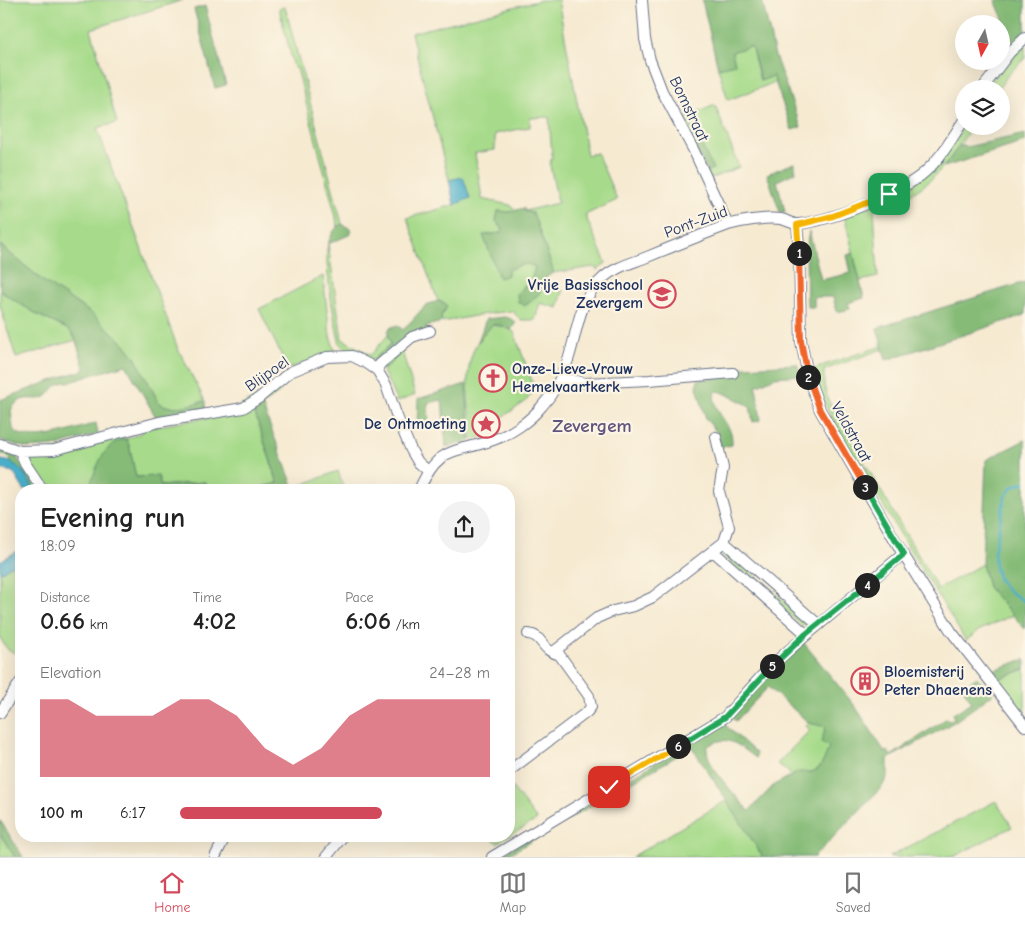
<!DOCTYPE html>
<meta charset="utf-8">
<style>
body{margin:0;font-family:"Comic Neue",sans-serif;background:#f2f2f2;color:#222;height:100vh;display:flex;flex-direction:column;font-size:19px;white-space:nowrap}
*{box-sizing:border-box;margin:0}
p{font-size:16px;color:#767676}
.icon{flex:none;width:28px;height:28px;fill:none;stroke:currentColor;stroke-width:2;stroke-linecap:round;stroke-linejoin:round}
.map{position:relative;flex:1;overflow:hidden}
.panel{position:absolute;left:15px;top:484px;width:500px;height:358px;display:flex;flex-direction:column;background:#fff;border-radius:20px;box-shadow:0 5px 20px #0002}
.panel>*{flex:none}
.needle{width:32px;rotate:188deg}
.fabs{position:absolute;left:955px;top:15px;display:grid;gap:10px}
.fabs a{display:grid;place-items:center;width:55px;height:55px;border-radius:50%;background:#fff;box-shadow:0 5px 20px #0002;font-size:25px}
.pin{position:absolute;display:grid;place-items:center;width:42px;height:42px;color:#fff;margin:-21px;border-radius:10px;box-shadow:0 2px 8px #0006}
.km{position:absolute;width:25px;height:25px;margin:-12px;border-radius:50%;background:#222;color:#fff;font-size:14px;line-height:25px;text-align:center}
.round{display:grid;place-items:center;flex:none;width:52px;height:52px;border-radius:26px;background:#f2f2f2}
.headline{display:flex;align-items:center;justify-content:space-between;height:85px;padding:0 25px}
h1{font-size:28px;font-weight:600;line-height:38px}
.figures{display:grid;grid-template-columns:repeat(3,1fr);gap:8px;height:85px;padding:5px 25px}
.figures div{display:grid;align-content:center}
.figures b{font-size:25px;font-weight:600}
.figures small{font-size:14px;font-weight:400}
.figures p{font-size:14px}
.chart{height:140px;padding:10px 25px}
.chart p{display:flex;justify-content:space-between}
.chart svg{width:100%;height:90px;margin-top:5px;fill:#d1495b;opacity:.7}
ul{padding:0 25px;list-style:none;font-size:16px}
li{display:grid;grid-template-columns:80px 60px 1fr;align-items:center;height:38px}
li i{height:12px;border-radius:6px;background:#d1495b}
.dock{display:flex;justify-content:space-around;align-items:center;height:70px;border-top:1px solid #e0e0e0;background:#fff;font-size:14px;color:#767676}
.dock a{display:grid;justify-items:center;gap:2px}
.dock .active{color:#d1495b}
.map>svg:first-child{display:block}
.green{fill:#a7db8b;stroke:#618574}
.forest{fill:#85bb77;stroke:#50756a}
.water{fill:#4aaec9;stroke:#326e94}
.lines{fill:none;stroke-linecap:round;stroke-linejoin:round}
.stream{stroke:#4aaec9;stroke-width:2.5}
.minor-casing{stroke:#687086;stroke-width:12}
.minor{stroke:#fff;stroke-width:10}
.split-1-casing{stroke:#fff;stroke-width:10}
.split-2-casing{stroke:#fff;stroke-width:10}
.split-3-casing{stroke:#fff;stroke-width:10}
.split-4-casing{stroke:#fff;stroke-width:10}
.split-5-casing{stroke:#fff;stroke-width:10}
.split-6-casing{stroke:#fff;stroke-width:10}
.split-7-casing{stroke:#fff;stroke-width:10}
.split-1{stroke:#f5b400;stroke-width:6}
.split-2{stroke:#f0652b;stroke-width:6}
.split-3{stroke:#f0652b;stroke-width:6}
.split-4{stroke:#22a559;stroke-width:6}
.split-5{stroke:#22a559;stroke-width:6}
.split-6{stroke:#22a559;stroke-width:6}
.split-7{stroke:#f5b400;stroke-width:6}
.labels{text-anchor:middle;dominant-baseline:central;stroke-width:4.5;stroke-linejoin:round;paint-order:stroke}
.street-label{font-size:16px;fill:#1b2f5e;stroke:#fcf5e5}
.poi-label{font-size:16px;font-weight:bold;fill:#1b2f5e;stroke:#fcf5e5;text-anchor:end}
.quarter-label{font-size:19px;font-weight:bold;fill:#61557e;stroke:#fcf5e5}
</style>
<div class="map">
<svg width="1025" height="857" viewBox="0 0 1025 857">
<rect width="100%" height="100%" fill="#fcf5e5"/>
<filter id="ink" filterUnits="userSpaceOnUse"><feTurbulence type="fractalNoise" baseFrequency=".02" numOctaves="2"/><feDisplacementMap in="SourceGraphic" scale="10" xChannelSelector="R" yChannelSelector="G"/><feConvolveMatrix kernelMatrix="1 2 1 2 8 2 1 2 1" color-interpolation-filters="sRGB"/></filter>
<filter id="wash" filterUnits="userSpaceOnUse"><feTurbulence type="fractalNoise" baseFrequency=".0096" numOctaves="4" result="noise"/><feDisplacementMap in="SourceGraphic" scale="20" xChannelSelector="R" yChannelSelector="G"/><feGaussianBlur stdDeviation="1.12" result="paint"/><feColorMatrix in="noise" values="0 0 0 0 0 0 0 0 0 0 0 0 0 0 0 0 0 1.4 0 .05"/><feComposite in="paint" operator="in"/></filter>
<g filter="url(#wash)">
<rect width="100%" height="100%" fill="#f6ead1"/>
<!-- green -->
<path class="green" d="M0,0H183L91,29L117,123L97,128L178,349L205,401C190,405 173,411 159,403L135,357L0,245Z
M541,0H558L587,155L597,153L617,200L585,215L606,263L598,270L593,267L553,273L550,261L533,213L524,211L558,203L550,165L552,155L549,117L530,118V127L495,134V150L475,153L482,199L510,205L516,210L509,212L498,211L496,221L503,230L501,233L484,235L508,275L507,270C517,266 526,261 535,267L532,278L520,290L527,305L539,293L545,278L554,287L563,291L558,308L540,303L535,320H521L512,311L486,314L442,322L441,316L445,312V303L438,301L407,218L454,205L470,198L463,177L449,180L411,33Z
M285,7L342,224L337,227L336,217L297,68H294L279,8Z
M1025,43V58L1008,75L998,89H986L1004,63Z
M751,45L760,81L773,76L776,82L728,100L718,68L735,64L732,52Z
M715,105L739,167L710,179L707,171L713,169L691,123L684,126L680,120Z
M964,126H972C955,152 936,182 907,196C896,201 885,205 874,209L878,277L860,281L844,215L905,188Z
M328,244L342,339L371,355L388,335L391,344L373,360L349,352L340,344C335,326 323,259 328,244Z
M323,276L330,336L335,351L288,369L259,309Z
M0,291L38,315L69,330L76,340L16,358L0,305Z
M491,325L506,327L514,332L533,384L534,391L527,399L528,400L483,430V437L471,440L470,411L469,410C466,379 466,348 491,325Z
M882,346L883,349L824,370V384L828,400L938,589L982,564L988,587L1013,615L978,631L966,641L905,542L832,419L819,391L814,373L815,369L824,365Z
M402,351L415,395L397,402L383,371Z
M276,387L280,392L254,411L278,484L246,490H212L205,482L161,486L158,476L136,477L129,445L99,463L88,490H47C41,480 30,469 30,457L119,435L126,439L141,433L143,429L225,414Z
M338,471L344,490H294V488Z
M726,550L808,622L807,625L802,626L722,555L723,551Z
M21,560V655L8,650L0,638V573Z
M1025,669V714L998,679Z
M809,723L826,726C827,732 830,741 829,747C829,754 822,768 815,771C807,773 799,772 791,776L787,770L777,764L810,730L806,726Z
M509,783L537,820L497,843L488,835H509Z
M727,800L763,857H632Z
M996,801L1012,827L953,857H889Z
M0,834L15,857H0Z"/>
<!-- forest -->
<path class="forest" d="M702,0H762L775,56L801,127L792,130L773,76L761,81L751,46L732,52L735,64L718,68Z
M995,0H1025V35L1014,45Z
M205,6L226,85L215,88L194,9Z
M691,123L713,169L707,171L684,126Z
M1025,134V142L944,167L960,145L966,147Z
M794,163L796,172L777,181L785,212H780L767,174Z
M524,208V211L533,213L553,270V273L545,278L539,294L525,306L518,302L517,294L532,278L535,267C526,261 517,266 508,270V275L499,278L483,235L501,233L503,229L496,221L498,211L509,212Z
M342,224L351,229V234L328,244C331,235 334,228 342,224Z
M809,231L821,280L851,273L847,255L853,253L864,298L848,303L850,309L837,312L833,297H814V307H807L806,250Z
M0,245L42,280L91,313L124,343L135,357L159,403C173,411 190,405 205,401L206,411L157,419L126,365C108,370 91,375 74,381C69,382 63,382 59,384C52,387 51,394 45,397C36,403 22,391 11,410L13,429C28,447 76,429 96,423L98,434L56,446L27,448L0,440V400L67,375L85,370L75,338L69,330L38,315L0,291Z
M1025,282V315L886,360L877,328Z
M438,301L445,303L447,307L441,316L442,322L426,326L428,336L411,342L383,371L373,360L391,344C387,333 385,328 398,325L403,330L426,305Z
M504,317L509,318L516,322L511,330L500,325H492L478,342L486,319Z
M797,364L801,375L775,377L756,386L761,420L753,422L750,406L722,392L715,391C711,408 726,419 731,433C732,436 732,442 732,445L720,447L718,434L706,419L697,387L698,380L711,378V369Z
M466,384L470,441L446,447L442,400L428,403L429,427H417L418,399Z
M262,405L294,488V490H246L278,483L254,411Z
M126,439L129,445L136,477L158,476L161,486L205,482L212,490H88C96,471 102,442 126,439Z
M1025,440V629L988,587L982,564L986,460Z
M0,447L14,454L38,487L34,489L25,474L11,462L10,458L0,453Z
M803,642L855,706L885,752L888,751L891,756L947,718L949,721L954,718L953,714L972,702L962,687L977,677L993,694L954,722L888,759V775L882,787L814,857H763L692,747L504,857H497L723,723L756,753V758C739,746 727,732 707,747C705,766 737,796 749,811L774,785L798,772H812L818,769L823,762L829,747L821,742L826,727L809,723L768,687L736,721L731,717L789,653Z
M1025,659V669L998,679L991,671Z
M0,820L23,857H15L0,834Z"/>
<!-- water -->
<path class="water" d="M463,177L470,198L454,205L449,180Z
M0,460C18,460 26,476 34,489L24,490L13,472L0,469Z
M21,549V560L0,573V561Z"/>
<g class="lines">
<!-- stream -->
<path class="stream" d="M1025,482L1012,487L1005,497L994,553L995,567L999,580L1006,589L1025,602"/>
</g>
</g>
<g filter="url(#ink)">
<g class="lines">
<!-- minor casing -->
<g class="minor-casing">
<path id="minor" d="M642,0L645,39L650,60L662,91L694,151L728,225
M982,89L1010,52L1025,38
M797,225L799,246L801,341L808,376L820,410L903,554L951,631L1025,726
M377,370L380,364L412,337L430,331
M561,378L585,383L649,380L733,373
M0,444L20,451L54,450L159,422L243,408L259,398L290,372L327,357L352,356L368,364L377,370L386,385L396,414L411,450L418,462L428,471
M20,451L25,463L43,490
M419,490C439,445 453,454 493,440C511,434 530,421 542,406C554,393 562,377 568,360C578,331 578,299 603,278C615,267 632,263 647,257C674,246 701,235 728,225C742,221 767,217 781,219C787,220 793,225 799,224C832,220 900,194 925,172C942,157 952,138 964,120
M724,542L819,625
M713,551L806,634
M528,634C543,635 541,651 558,654
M0,713L21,681
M509,771L587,712L591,707L589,696L556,650L597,618L613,611L634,606L653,597L724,542L729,527L719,491L723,468L716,437
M215,857L226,835
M326,857L344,835
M492,857L725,717L768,669L789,650L903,554"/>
</g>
<!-- minor -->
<use href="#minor" class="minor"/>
</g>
</g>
<g class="lines" filter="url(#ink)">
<!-- split-1 casing -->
<g class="split-1-casing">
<path id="split-1" d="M799,253L797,225L833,216L889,194"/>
</g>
<!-- split-2 casing -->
<g class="split-2-casing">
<path id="split-2" d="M799,253L801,341L808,377"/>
</g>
<!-- split-3 casing -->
<g class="split-3-casing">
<path id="split-3" d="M808,377L820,410L865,487"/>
</g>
<!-- split-4 casing -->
<g class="split-4-casing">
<path id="split-4" d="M865,487L904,554L867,585"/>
</g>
<!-- split-5 casing -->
<g class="split-5-casing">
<path id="split-5" d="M772,666L806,634L867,585"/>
</g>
<!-- split-6 casing -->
<g class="split-6-casing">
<path id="split-6" d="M678,746L725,717L772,666"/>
</g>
<!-- split-7 casing -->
<g class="split-7-casing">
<path id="split-7" d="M609,787L678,746"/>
</g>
<!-- split-1 -->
<use href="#split-1" class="split-1"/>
<!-- split-2 -->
<use href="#split-2" class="split-2"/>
<!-- split-3 -->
<use href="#split-3" class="split-3"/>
<!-- split-4 -->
<use href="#split-4" class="split-4"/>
<!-- split-5 -->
<use href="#split-5" class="split-5"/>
<!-- split-6 -->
<use href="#split-6" class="split-6"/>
<!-- split-7 -->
<use href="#split-7" class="split-7"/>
</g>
<!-- icons -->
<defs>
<g id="school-ring" transform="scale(1.4375)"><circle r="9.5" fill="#fcf5e5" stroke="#d1495b" stroke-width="1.5"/><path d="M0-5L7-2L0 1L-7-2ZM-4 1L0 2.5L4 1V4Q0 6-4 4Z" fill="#d1495b"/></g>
<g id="church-ring" transform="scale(1.4375)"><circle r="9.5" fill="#fcf5e5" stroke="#d1495b" stroke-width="1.5"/><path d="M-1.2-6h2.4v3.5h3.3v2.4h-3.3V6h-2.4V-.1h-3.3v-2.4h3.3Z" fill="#d1495b"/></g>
<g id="sight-ring" transform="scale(1.4375)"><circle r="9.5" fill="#fcf5e5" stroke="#d1495b" stroke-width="1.5"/><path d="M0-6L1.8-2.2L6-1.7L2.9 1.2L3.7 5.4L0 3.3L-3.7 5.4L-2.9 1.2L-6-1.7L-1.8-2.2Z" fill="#d1495b"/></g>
<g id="building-ring" transform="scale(1.4375)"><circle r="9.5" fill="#fcf5e5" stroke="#d1495b" stroke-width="1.5"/><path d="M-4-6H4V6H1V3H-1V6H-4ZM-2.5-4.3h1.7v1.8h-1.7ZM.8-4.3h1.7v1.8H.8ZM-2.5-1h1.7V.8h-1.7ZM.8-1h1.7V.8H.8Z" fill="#d1495b"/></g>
</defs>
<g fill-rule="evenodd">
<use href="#school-ring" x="662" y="294"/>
<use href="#church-ring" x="493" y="378"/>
<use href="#sight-ring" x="486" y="424"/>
<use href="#building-ring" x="865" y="681"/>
</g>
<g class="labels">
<!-- street labels -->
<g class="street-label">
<text transform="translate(689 109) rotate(64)">Bomstraat</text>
<text transform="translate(696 222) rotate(-20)">Pont-Zuid</text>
<text transform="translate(267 374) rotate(-35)">Blijpoel</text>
<text transform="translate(851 432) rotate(61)">Veldstraat</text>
</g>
<!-- poi labels -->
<g class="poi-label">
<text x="643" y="285">Vrije Basisschool<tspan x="643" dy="18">Zevergem</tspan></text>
<text x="512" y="369" text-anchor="start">Onze-Lieve-Vrouw<tspan x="512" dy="18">Hemelvaartkerk</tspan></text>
<text x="467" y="424">De Ontmoeting</text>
<text x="884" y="672" text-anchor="start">Bloemisterij<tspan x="884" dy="18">Peter Dhaenens</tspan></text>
</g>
<!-- quarter labels -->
<g class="quarter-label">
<text x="592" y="426">Zevergem</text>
</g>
</g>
</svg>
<div class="fabs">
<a><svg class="needle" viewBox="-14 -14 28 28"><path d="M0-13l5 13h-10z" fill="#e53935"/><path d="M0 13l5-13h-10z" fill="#767676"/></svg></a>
<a><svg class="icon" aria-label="layers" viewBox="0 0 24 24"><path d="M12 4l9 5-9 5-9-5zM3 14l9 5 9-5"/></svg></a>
</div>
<div class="pin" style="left:889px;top:194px;background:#1e9e55"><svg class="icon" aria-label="arrive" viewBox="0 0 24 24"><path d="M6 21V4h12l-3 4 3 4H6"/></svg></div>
<div class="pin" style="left:609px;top:787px;background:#d93025"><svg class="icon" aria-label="check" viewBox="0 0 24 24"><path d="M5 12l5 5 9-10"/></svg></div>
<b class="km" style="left:799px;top:253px">1</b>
<b class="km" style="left:808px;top:377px">2</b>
<b class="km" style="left:865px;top:487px">3</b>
<b class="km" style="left:867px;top:585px">4</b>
<b class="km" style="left:772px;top:666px">5</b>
<b class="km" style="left:678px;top:746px">6</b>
<section class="panel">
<div class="headline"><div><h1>Evening run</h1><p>18:09</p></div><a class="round"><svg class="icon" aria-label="share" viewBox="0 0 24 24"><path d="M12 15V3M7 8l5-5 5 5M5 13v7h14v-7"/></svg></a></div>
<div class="figures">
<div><p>Distance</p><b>0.66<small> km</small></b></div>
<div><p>Time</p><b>4:02</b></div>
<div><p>Pace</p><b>6:06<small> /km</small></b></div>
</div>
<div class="chart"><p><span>Elevation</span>24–28 m</p>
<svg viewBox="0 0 160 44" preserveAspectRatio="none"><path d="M0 44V6L10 6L20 14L30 14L40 14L50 6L60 6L70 14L80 30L90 38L100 30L110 14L120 6L130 6L140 6L150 6L160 6V44z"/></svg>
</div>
<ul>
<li><b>100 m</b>6:17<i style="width:65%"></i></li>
</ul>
</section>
</div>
<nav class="dock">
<a class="active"><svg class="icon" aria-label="home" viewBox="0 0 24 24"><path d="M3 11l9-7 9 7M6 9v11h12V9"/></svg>Home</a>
<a><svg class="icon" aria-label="map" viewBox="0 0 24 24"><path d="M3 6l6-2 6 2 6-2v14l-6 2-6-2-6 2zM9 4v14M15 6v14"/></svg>Map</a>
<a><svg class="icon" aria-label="saved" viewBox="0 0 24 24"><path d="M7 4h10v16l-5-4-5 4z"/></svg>Saved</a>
</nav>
